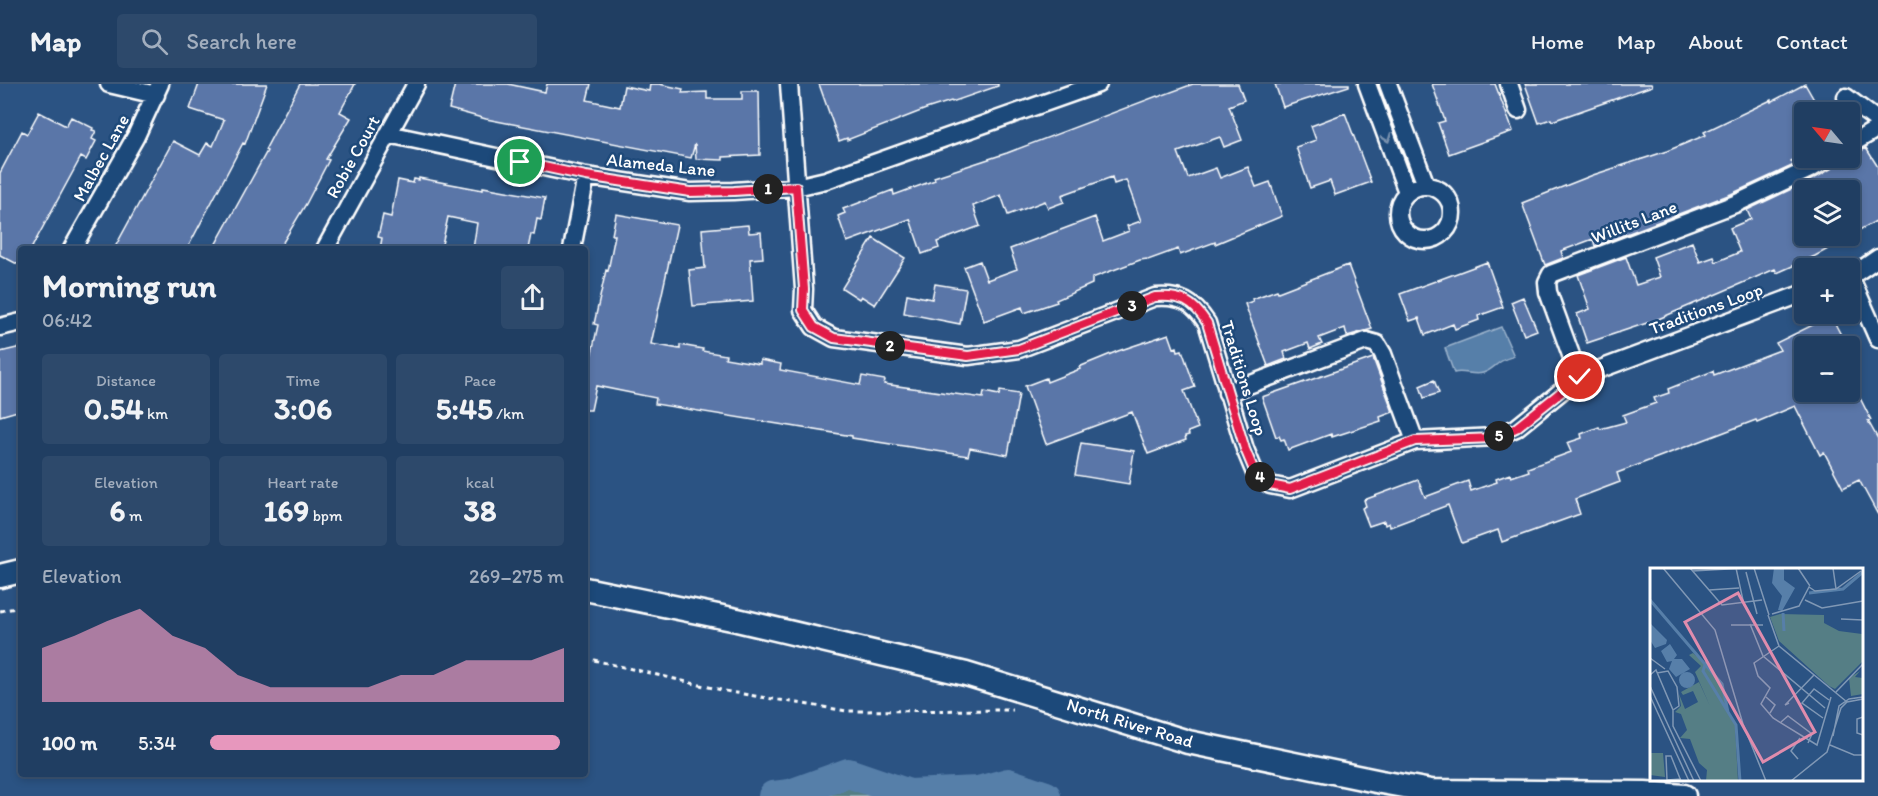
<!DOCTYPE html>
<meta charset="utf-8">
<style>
body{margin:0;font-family:Itim,sans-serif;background:#2d496b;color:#f1f3f6;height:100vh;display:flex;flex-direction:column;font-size:22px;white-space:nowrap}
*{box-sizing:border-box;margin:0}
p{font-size:20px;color:#a2aebe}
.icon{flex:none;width:33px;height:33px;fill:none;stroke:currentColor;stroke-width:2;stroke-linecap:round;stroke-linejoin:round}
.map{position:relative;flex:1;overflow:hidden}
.details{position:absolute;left:18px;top:162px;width:570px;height:531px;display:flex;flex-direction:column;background:#203e62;border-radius:6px;box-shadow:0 3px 9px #0003,0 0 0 2px #3d5777}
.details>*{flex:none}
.needle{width:39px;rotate:299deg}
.tools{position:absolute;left:1794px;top:18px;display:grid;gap:12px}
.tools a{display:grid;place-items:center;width:66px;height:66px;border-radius:6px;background:#203e62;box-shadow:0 3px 9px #0003,0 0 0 2px #3d5777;font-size:30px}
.pin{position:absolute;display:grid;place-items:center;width:51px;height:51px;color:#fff;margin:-26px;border:3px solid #fff;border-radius:50%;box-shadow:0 2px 6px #0007}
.km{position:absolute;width:30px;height:30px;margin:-15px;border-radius:50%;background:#222;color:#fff;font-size:16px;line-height:30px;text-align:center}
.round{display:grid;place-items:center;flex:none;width:63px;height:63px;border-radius:6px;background:#2d496b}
.summary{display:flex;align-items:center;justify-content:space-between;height:102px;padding:0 24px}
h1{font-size:33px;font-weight:800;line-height:45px}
.metrics{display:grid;grid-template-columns:repeat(3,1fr);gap:9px;height:102px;padding:6px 24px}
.metrics div{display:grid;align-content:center;border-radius:6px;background:#2d496b;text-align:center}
.metrics b{font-size:30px;font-weight:800}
.metrics small{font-size:16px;font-weight:400}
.metrics p{font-size:16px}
.chart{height:168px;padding:12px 24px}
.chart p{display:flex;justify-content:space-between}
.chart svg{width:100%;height:108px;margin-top:6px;fill:#e797bd;opacity:.7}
ul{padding:0 24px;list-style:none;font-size:20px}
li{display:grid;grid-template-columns:96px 72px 1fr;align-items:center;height:45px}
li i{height:15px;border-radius:8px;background:#e797bd}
header{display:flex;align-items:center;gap:36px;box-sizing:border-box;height:84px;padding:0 30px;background:#203e62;border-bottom:2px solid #3d5777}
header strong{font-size:28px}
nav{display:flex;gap:33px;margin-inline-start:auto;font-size:21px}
.search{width:420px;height:54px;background:#2d496b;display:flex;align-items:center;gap:15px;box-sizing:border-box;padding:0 21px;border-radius:6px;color:#a2aebe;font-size:22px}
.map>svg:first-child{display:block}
.green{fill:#557e85;stroke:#aabec2;stroke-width:1.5}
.water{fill:#577fa9;stroke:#9ab2cb;stroke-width:1.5}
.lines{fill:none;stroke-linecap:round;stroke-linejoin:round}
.river{stroke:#577fa9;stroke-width:30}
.building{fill:#5a76a8;stroke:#fff;stroke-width:1.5}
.minor-casing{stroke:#fff;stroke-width:21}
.secondary-casing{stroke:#fff;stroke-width:27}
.path{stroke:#fff;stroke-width:3;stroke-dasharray:4.5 4.5;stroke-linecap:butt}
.minor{stroke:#1f4a7a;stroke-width:16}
.secondary{stroke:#1f4a7a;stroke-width:22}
.oneway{stroke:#7992af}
.route-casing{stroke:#fff;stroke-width:12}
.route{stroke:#e11d48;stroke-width:8}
.labels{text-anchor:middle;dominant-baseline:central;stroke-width:5;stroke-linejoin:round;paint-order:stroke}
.street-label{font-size:18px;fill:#fff;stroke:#1f4a7a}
.inset-river{fill:none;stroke:#577fa9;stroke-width:3}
.inset-road{fill:none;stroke:#8098b5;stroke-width:1.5}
.view{fill:#e08cad;fill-opacity:0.15;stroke:#e08cad;stroke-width:3}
.inset-edge{fill:none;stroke:#fff;stroke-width:3}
</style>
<header>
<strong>Map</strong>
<div class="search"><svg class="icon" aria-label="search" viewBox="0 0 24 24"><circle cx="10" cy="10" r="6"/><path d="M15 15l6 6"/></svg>Search here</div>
<nav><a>Home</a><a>Map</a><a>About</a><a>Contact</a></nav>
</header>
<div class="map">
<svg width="1878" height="712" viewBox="0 0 1878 712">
<rect width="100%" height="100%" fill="#2b5383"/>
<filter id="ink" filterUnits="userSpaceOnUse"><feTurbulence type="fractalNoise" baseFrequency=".0167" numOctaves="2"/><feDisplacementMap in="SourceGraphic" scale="12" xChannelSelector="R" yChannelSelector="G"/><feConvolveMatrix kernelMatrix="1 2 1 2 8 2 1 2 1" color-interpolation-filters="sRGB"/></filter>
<g filter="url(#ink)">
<!-- green -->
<path class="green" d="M852,699L905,712H814Z"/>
<!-- water -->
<path class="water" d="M1501,243L1514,272C1509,274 1504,275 1500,278C1494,282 1490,287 1483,289C1473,292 1463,286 1454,289L1445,264Z"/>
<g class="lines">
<!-- river -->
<path class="river" d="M773,712L790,710L848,689L909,710L978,707L1008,699L1046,712"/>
</g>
<!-- building -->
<path class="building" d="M199,0H267L245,60L243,59L187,165H114L173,57L200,71L207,59L213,62L224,36L190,25Z
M300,0H355L340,28L351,34L326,75L329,76L306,120L279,165H213L267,67L265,66Z
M455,0H508L545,8L547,0H591L587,16L620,23L624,2L649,7L650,0H659L683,5L682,9L707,8V15H742V7H759L760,71L723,73V76L696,75L695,60L691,74L486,35L449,25Z
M819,0H998V2L952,18L951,17L926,25L847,56V54L839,57Z
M1193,0H1238L1244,16L1229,22L1242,56L1224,63L1220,53L1178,68L1188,94L1216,84L1220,94L1248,83L1256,103L1270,98L1282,132L1215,160V158L1180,171L1178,165L1148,176L1147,175L1140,176L1092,194V200L1056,216L1057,218L1024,229L1022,223L984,237L964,183L980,177L987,196L1017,185L1010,165L1095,133L1103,157L1129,147L1127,142L1141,137L1126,96L1114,100L1112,93L1062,111L1064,118L1048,124L1045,117L1008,131L1001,111L973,122L980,142L937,158L939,164L922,170L910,135L847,158L838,132L845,129L843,125L893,106L894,111L935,96L934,93L1007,69L1157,12L1158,13Z
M1275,0H1349V2L1283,23Z
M1432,0H1495L1513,47L1449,70L1438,39L1445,37Z
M1525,0H1651L1652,2L1552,37L1551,35L1539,39Z
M1805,0L1821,28H1804V69L1791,77L1794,81L1731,110L1595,162L1593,155L1561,167L1563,174L1545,181L1522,119L1593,91L1667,67L1706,51L1704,48L1771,16V18Z
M39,28L66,42L71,33L93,44L92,46L96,47L92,55L96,57L86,76L81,73L31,165H21V182L0,171V89L22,47L27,50Z
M1345,29L1371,98L1335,111L1330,97L1310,104L1296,63L1316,56L1311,42Z
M1866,64L1878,83V136L1850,151V106H1804V152H1852L1815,172L1777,189L1775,185L1656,236L1587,259L1577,230L1590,225L1578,191L1626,173L1636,201L1660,193L1653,173L1692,158L1700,178L1714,173L1716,178L1740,168L1730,144L1751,135L1747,126L1817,93Z
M419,94L483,106V103L545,114L541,136L537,135L534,151L531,150L528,165H473L477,139L448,133L441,165H380L382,154L378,153L383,131L391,133L398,96L413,99L414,95L419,96Z
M616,130L677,141L651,260L680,265V261L703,265L702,267L726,271L725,274L760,280V276L781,280L780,286L860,301L862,292L885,296L884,300L983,314L984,308L999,311L1000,307L1019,310L1008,371L970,364L968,372L852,354V352L655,320L656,314L596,302L591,326H585V276L590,277L598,241L594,240L606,186L608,187L615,151H612Z
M748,141L749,149L761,148L763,174L750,175L753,217L693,222L689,186L705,184L702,145Z
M873,154L905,174L875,221L861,212L859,215L842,204Z
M1487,178L1503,223L1478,232L1479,236L1455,245L1453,240L1425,251L1419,234L1410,237L1400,210Z
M1348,181L1372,245L1347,252L1345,244L1319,254L1322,260L1310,265L1308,259L1284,268L1286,275L1268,282L1245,220L1253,217L1252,215L1277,206L1278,208Z
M935,200L966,205L960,240L904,229L907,210L932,215Z
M1523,213L1537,246L1524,251L1511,218Z
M1831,232L1841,251L1838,253L1843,262H1804V308H1857L1871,336L1868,337L1878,355V431L1859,396L1843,404L1824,368L1820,371L1795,322L1757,338L1756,336L1617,389L1620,398L1575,415L1580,430L1502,458L1498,446L1462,459L1448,421L1390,443L1389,439L1385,441L1384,437L1369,442L1362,424L1366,422L1364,416L1418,396L1425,413L1468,397L1471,407L1497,398L1496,395L1510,390L1511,393L1529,387L1528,384L1571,368L1567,359L1582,354L1581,350L1599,343L1600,345L1626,338L1623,331L1656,319L1654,314L1669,309L1668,305L1713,287L1714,291L1780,266L1776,259Z
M1169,250L1174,264L1177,263L1178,267L1182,266L1195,303L1184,307L1198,344L1188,348L1189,351L1185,352L1186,356L1148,370L1132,328L1046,360L1025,302L1046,294L1047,298L1080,285L1079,283L1118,267Z
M21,263V326L0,332V268Z
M1373,274L1393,328L1380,333L1381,337L1332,353L1331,350L1288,366L1284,355L1281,356L1279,352L1276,353L1262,313Z
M1434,296L1439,309L1424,314L1420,302Z
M1081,359L1134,367L1129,400L1075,391Z"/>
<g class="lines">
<!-- minor casing -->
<g class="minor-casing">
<path id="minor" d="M109,0L156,11
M789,0L804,205L803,226L814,243L834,254L968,272L1019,265L1155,213C1181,211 1193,218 1207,239L1245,365L1255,389L1270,401L1290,405L1415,357L1495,353L1516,344L1579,293L1804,209
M1367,0L1407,108
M1388,0L1426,101
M1509,0L1518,26
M1846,13L1878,37
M388,50L586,92L690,108L733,107L796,103L826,96L1098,0
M1850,61L1878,44
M1398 129a27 27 0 1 1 54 0a27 27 0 1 1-54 0Z
M72,165L136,52L160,0
M325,165L416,0
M572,165L586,92
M1850,192L1878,255
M1850,193L1878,174
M0,243L21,238
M1579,293L1548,208L1547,198L1551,190L1735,120L1812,84L1829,74
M1227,309L1366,257L1377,260L1383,270L1415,357"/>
</g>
<!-- secondary casing -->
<g class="secondary-casing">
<path id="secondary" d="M0,492L21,487
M585,505L737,536L966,590L1188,658L1381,698L1431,707L1645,709L1684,712"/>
</g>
<!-- path -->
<path class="path" d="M0,527L21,523
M585,574L730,608L847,627L1013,626"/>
<!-- minor -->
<use href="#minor" class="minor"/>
<!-- secondary -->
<use href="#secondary" class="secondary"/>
</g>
<!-- one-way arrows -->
<defs><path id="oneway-chevron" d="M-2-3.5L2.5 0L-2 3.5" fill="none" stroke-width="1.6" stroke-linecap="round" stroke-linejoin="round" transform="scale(1.5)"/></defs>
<use class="oneway" href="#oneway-chevron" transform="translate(1387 54) rotate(69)"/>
</g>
<g class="lines" filter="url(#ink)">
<!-- route casing -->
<g class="route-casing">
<path id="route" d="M520,78L586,92L690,108L734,107L796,103L804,205L803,226L814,243L834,254L968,272L1019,265L1155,213C1181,211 1193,217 1207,239L1245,365L1255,389L1270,401L1290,405L1415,357L1495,354L1516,344L1580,293"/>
</g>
<!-- route -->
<use href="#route" class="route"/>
</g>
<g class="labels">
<!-- street labels -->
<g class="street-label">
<text transform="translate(353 73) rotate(-61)">Robie Court</text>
<text transform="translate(101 74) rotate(-61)">Malbec Lane</text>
<text transform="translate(661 81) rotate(6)">Alameda Lane</text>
<text transform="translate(1634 138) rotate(-21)">Willits Lane</text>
<text transform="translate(1706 225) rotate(-20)">Traditions Loop</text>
<text transform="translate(1244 294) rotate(73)">Traditions Loop</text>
<text transform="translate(1130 639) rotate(17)">North River Road</text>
</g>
</g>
<!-- overview -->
<g transform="translate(1650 484)">
<rect width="213" height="213" fill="#2b5383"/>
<path d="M130,46L174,47V55L189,63L212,66V94L185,121L179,118L129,73L120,49ZM43,85L58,98L77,129L78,144L85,157L88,213H56L57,202L49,195L40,171L30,170L37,162L31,146L25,144L31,138L29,126L35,141L48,134L43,123L33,127L31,124L49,114L60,138L45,104L51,98L39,87ZM210,103L205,109L213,110V126L201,128L199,110ZM0,185H13L15,209L0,207Z" fill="#557e85"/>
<path d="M124,0H134V12L145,20L132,43L128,42L132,28L122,15ZM0,55L17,72L16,76L5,80L0,72ZM20,76L27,87L24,91H32L40,101L26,109L19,101L22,93L17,94L11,83ZM29 112a8 8 0 1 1 16 0a8 8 0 1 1-16 0Z" fill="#577fa9"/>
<path class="inset-river" d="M159,25L193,21L213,4M0,32L72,116L78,144L86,157L90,213M133,45L134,63M56,94L53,103L78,144"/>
<path class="inset-road" d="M13,0L65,62L93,156L116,213M40,0L72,37L112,32M86,0L94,37M104,0L119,47M148,0L160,18M183,0L186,21M42,3L97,0M96,4L107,46M59,22L89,20M155,32L172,40L213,33M122,46L149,38L159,19L165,23L186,21L211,3M118,47L129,78L197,134M191,51L213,52M100,56L113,88L175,140M81,57H113M129,78L104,95L108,108L120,120L111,136L123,150L167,177L181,129M0,90L15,101M7,105L18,103L27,119L29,138L23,142M0,107L6,102L23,142V158L51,213M0,118L44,213M186,124L213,96M0,128L39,213M116,129L125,137L120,145M139,135L135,137L164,107M213,149L207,151V165L213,167M173,150L152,135L164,121L179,132M131,154L138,148L162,166L158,175M183,168L189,138L199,131L213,129M180,177L204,187H213M148,191L141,183L150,170M31,211L17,212L16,188H21L31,213M141,213L177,184L191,140L197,134L213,131"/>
<path class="view" d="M88,25L165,164L113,194L35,54Z"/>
<rect width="213" height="213" class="inset-edge"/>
</g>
</svg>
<div class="tools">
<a><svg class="needle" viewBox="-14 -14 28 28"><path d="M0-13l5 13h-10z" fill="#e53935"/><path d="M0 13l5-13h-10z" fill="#a2aebe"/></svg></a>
<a><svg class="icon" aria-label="layers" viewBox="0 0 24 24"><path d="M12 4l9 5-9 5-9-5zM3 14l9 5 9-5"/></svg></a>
<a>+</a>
<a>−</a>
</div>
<div class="pin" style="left:520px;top:78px;background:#1e9e55"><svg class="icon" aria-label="arrive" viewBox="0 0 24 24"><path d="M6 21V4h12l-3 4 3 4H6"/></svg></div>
<div class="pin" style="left:1580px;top:293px;background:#d93025"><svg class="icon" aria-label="check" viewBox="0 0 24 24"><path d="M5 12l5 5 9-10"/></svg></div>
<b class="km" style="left:768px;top:105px">1</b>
<b class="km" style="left:890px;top:262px">2</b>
<b class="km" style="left:1132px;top:222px">3</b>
<b class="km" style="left:1260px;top:393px">4</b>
<b class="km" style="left:1499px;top:352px">5</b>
<section class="details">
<div class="summary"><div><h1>Morning run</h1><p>06:42</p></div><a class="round"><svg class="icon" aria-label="share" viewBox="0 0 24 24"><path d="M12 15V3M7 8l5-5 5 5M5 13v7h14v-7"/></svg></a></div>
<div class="metrics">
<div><p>Distance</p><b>0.54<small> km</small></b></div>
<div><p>Time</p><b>3:06</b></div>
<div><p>Pace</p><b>5:45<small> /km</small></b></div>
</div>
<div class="metrics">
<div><p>Elevation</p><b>6<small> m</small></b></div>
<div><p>Heart rate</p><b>169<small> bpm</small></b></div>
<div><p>kcal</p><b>38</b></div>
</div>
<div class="chart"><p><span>Elevation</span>269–275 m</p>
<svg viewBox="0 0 160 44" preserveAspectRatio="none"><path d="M0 44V22L10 17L20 11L30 6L40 17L50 22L60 33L70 38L80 38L90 38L100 38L110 33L120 33L130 27L140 27L150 27L160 22V44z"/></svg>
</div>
<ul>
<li><b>100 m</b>5:34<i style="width:99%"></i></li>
</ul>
</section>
</div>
